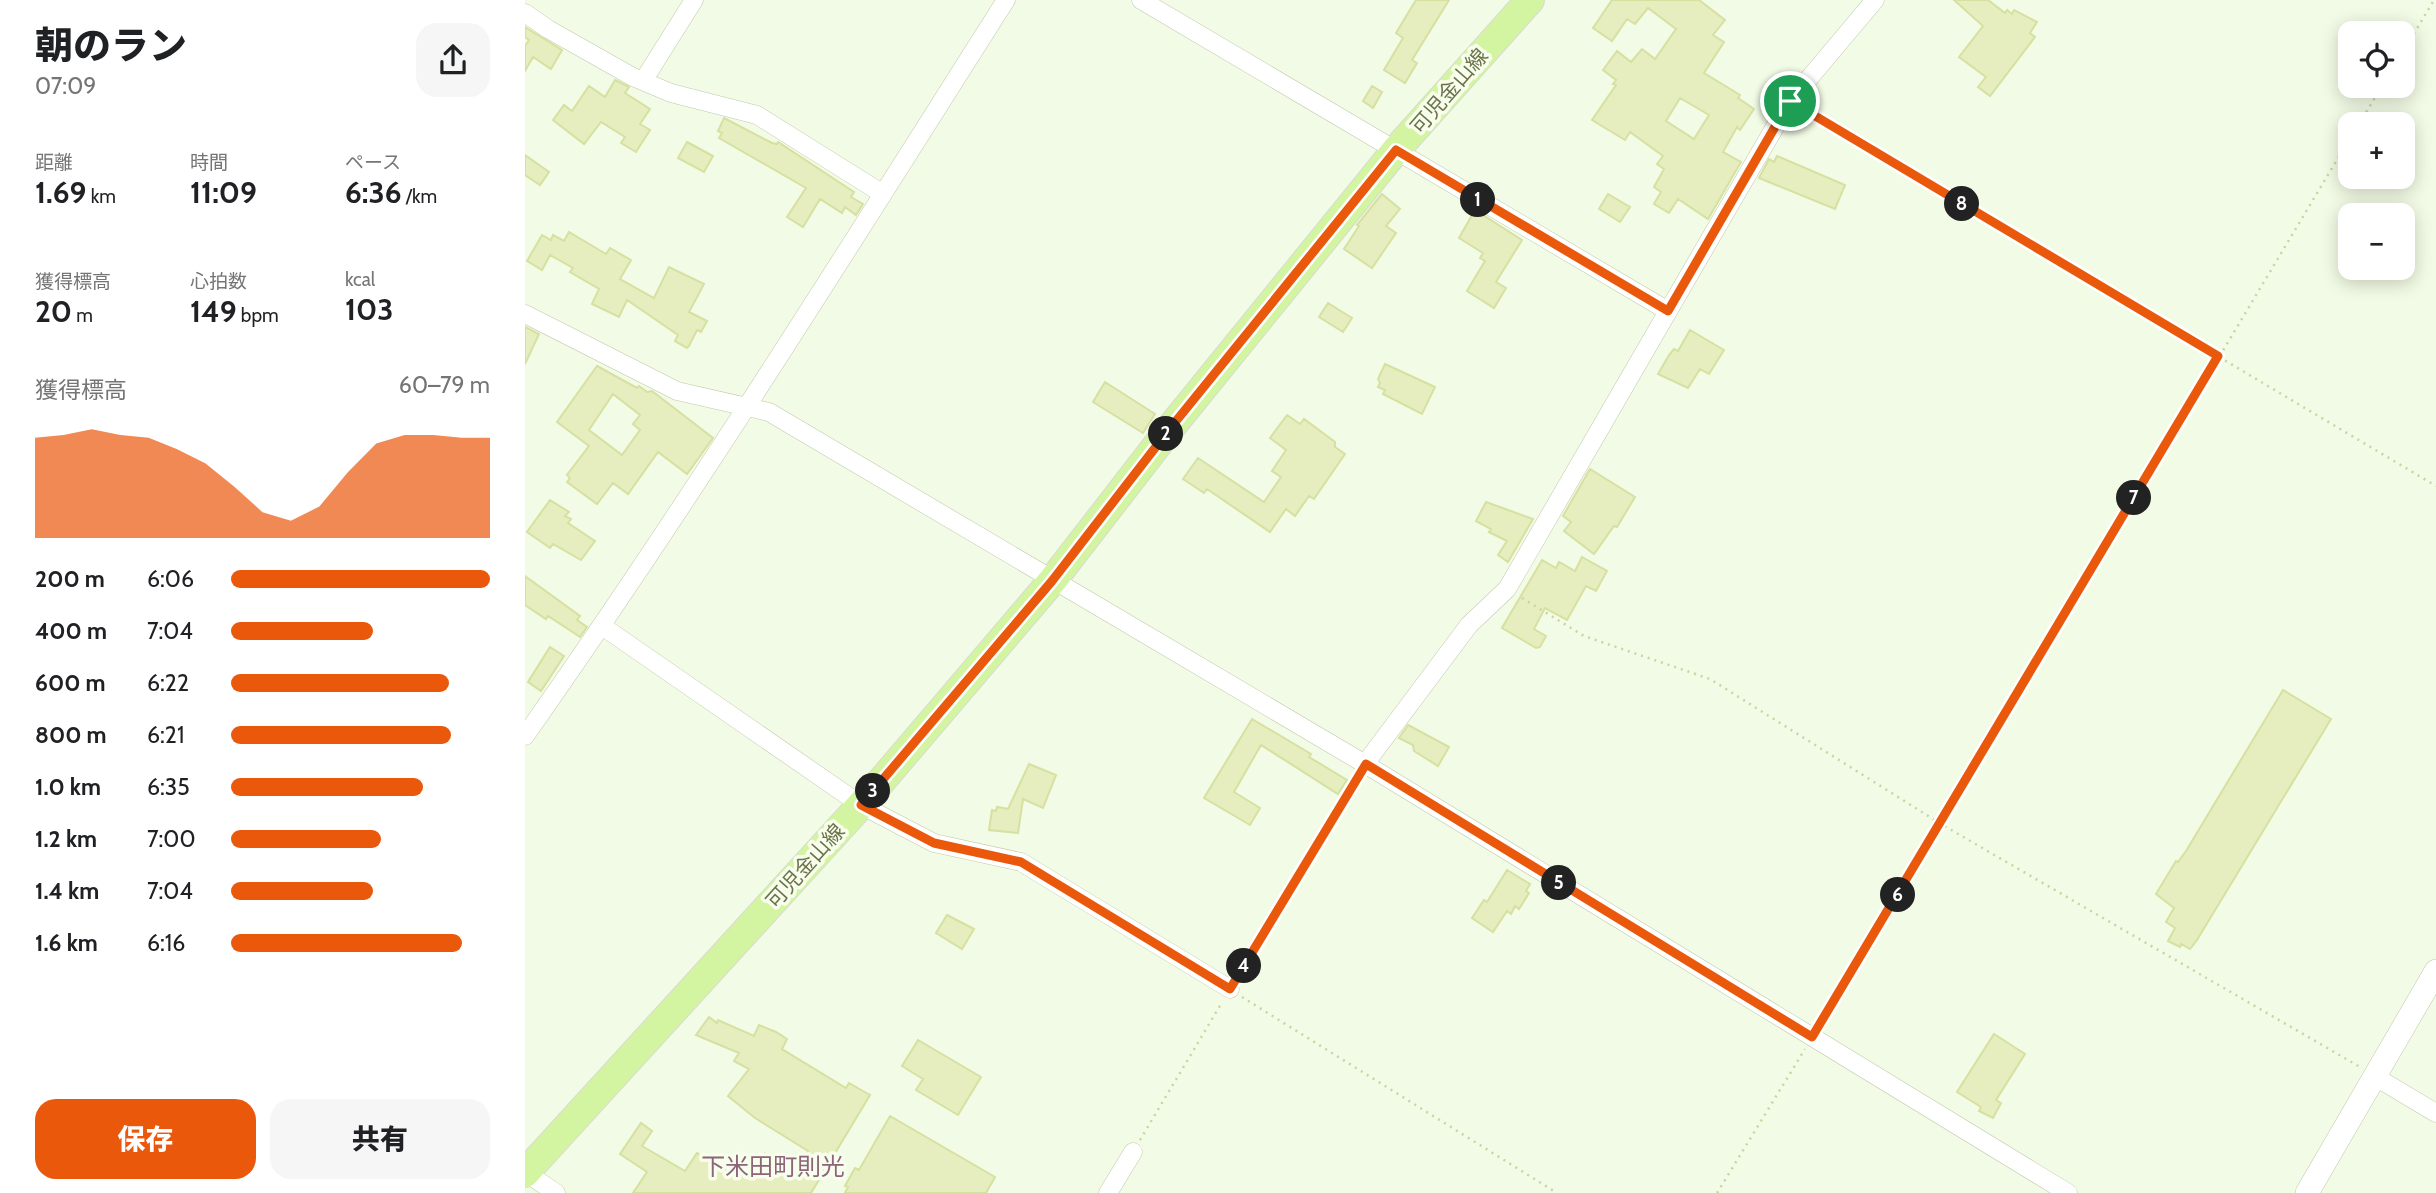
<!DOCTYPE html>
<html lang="ja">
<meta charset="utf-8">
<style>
body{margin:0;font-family:Cabin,"Noto Sans JP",sans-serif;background:#f6f6f6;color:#202124;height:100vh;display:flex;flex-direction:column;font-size:26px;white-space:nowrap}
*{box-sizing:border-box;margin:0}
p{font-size:23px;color:#757577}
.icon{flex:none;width:38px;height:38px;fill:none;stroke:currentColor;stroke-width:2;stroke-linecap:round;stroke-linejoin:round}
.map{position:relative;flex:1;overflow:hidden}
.sheet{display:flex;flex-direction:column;background:#fff;width:525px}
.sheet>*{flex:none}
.tools{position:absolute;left:1813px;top:21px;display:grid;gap:14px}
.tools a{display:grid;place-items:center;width:77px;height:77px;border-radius:14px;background:#fff;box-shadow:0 4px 18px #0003;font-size:35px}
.pin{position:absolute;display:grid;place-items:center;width:60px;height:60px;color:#fff;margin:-30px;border:4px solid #fff;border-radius:50%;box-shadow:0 2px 7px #0007}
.km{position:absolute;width:35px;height:35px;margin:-18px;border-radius:50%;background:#222;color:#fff;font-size:19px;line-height:35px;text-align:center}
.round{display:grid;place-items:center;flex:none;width:74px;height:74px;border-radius:21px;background:#f6f6f6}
.headline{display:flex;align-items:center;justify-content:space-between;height:119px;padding:0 35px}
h1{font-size:38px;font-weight:800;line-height:52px}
.figures{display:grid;grid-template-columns:repeat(3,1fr);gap:10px;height:119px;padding:7px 35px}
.figures div{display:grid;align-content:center}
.figures b{font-size:30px;font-weight:800}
.figures small{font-size:19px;font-weight:400}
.figures p{font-size:19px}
.chart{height:196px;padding:14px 35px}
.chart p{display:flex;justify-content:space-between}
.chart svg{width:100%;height:126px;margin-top:7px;fill:#ea580c;opacity:.7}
.primary-button{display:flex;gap:14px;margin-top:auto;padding:14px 35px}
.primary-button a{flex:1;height:80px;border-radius:21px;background:#ea580c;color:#fff;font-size:28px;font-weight:800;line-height:80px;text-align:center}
.primary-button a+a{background:#f6f6f6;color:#202124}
ul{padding:0 35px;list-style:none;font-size:23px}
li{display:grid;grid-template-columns:112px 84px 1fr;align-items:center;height:52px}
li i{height:18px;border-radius:9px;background:#ea580c}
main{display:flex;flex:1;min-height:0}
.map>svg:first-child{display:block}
.building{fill:#e6eebf;stroke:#d6e0a0;stroke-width:2;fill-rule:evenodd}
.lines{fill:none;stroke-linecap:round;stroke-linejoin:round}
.minor-casing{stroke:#c2c9aa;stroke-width:19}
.tertiary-casing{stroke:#c2c9aa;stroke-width:24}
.primary-casing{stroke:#d9dad0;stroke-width:30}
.path{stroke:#cbd3a2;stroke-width:2.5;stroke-dasharray:2 5;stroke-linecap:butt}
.minor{stroke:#fff;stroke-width:18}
.tertiary{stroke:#fff;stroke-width:23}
.primary{stroke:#d3f5a2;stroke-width:28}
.route-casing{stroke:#fff;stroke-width:14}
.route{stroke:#ea580c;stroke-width:9}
.labels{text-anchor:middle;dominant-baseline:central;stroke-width:7;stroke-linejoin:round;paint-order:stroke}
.street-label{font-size:21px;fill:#6d724c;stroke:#f7feeb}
.quarter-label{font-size:24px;fill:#8e647b;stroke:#f7feeb}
</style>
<main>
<section class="sheet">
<div class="headline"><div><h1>朝のラン</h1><p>07:09</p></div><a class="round"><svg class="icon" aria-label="share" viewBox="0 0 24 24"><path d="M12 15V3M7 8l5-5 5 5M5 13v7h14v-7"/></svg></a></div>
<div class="figures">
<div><p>距離</p><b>1.69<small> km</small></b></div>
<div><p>時間</p><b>11:09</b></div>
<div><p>ペース</p><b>6:36<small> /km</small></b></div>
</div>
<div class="figures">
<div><p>獲得標高</p><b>20<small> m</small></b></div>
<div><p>心拍数</p><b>149<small> bpm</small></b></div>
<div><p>kcal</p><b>103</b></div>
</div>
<div class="chart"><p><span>獲得標高</span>60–79 m</p>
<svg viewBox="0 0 160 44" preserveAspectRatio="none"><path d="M0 44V9L10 8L20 6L30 8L40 9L50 13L60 18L70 26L80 35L90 38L100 33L110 21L120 11L130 8L140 8L150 9L160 9V44z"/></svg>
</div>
<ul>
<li><b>200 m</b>6:06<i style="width:100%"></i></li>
<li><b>400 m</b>7:04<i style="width:55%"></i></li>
<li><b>600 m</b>6:22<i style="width:84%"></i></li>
<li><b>800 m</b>6:21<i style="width:85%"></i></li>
<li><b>1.0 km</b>6:35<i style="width:74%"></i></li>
<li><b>1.2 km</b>7:00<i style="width:58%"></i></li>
<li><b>1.4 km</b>7:04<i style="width:55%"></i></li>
<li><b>1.6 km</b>6:16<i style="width:89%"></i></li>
</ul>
<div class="primary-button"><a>保存</a><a>共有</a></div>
</section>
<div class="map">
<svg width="1911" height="1193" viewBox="0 0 1911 1193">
<rect width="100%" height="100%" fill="#f2fbe5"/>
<!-- building -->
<path class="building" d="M891,0H924L887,60L892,63L880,83L859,70L878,38L871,33Z
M1087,0H1174L1200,20L1188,35L1199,42L1179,73L1215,95L1213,98L1229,109L1215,130L1212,127L1198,152L1216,162L1183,219L1153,199L1144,213L1129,204L1136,192L1129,187L1139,169L1132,164L1138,156L1105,132L1100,140L1067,120L1091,85L1088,84L1091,80L1078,70L1092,51L1106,62L1117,49L1130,59L1151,29L1123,8L1110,24L1102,19L1087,41L1068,28ZM1155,98L1184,115L1169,139L1141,121Z
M1429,0H1463L1480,13L1482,10L1487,14L1489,10L1512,22L1505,33L1510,37L1465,96L1453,87L1461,77L1434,57L1458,26Z
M0,27L37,50L26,69L8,57L0,71V46L4,40L0,37Z
M90,80L104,87L100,93L125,109L115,124L125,130L111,152L96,143L100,137L76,122L59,144L28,120L39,105L47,111L64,86L80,97Z
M847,86L857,92L848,108L838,101Z
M199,118L247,143L252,144L253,142L329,192L326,197L338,204L331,215L320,207L317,213L295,199L278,227L262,217L281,188L194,138L197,133L193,131Z
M162,142L188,156L179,172L153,158Z
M0,155L24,172L15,185L0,175Z
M1252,156L1320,185L1310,209L1234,178L1244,159L1249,162Z
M857,194L875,209L861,226L871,233L847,268L819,249L834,226L832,225Z
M1083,194L1105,207L1095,222L1074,209Z
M950,210L997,240L971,282L981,288L969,308L942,291L960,261L955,258L958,253L934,238Z
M44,232L81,254L85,248L106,260L95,279L129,298L144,267L179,284L164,312L182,321L176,332L172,330L164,346L162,348L150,341L153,335L102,300L94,317L67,304L74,289L45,272L48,268L25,255L17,270L2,261L17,235L26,240L28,235L39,241Z
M803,303L827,318L818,332L794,317Z
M0,327L14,334L0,364Z
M1165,330L1199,350L1184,374L1175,369L1163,388L1133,374L1144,355L1149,349L1153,351Z
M860,364L910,387L897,414L858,394L860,390L853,387L855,383L853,379Z
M72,366L112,388L114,386L122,392L127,391L188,438L162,474L133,452L103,494L88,483L72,504L42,482L45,478L42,475L64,446L32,422ZM88,394L115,415L108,424L115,430L97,455L64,430Z
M580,382L630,414L618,433L568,402Z
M762,415L775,424L779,419L810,442V447L820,454L789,499L784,496L770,516L761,509L745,532L682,489L679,493L658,479L673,458L739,502L756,477L747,471L761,450L745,438Z
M1065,469L1110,497L1092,527L1089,526L1069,554L1039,531L1046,522L1038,516Z
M25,500L44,512L40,516L46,519L43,523L70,541L56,560L28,544L25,548L2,532Z
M961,502L1008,519L983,562L973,555L982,541L964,532L966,529L951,521Z
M1057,557L1082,571L1071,591L1061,586L1042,620L1020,608L1009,629L1021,636L1015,647L1011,648L977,628L1017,560L1031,568L1034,562L1050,571Z
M0,576L55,616L52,620L62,627L55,637L23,616L21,619L0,605Z
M25,647L39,656L16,691L3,682Z
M1758,690L1806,719L1672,940L1665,949L1656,944L1655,947L1643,941L1650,928L1641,922L1649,908L1631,894L1651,861L1653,862L1661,851Z
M727,719L786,754L784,757L822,780L813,794L736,745L709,792L735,808L725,825L679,798Z
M883,725L924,747L913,766L889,751L888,745L874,738Z
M504,764L531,775L518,808L498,799L493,833L464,830L467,810L471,811L472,807L483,809Z
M982,870L1005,884L1001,891L1004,893L994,909L990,906L986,914L982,911L968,932L947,918L959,900L962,902Z
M422,915L449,929L437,949L411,933Z
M184,1017L192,1023L193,1020L229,1036L234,1025L251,1032L262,1039L257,1049L321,1088L324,1083L345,1095L286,1193H108L122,1172L95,1154L116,1123L127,1131L117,1146L160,1171L172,1153L198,1171L206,1163L219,1176L240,1153L267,1177L283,1151L230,1118L203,1096L224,1069L209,1061L214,1053L171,1035Z
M1469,1034L1500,1054L1471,1100L1476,1103L1468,1118L1454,1111L1456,1107L1432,1092Z
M393,1040L456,1077L433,1115L391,1090L398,1079L377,1066Z
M365,1116L470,1177L461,1193H320L323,1187L320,1186L330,1168L334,1170Z"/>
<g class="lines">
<!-- minor casing -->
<g class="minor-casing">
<path id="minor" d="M616,0L1143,311
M0,13L23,29L108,77L146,93L232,115L358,194
M118,81L169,0
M0,314L152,391L244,412L840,764L1543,1193
M77,626L336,805L409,843L496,862L705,989
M0,736C169,496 324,247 481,0
M840,764L944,625L982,589L1265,101L1350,0
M1849,1076L1911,1113
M0,1172L31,1193
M583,1193L608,1152"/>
</g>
<!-- tertiary casing -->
<g class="tertiary-casing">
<path id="tertiary" d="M1782,1193L1911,971"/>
</g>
<!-- primary casing -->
<g class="primary-casing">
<path id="primary" d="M0,1173L336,805L527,581L647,426L871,150L1005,0"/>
</g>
<!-- path -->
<path class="path" d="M1878,52L1909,0
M1279,110L1911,486
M1834,124L1857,86
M997,598L1059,636L1185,679L1416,824L1835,1067
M714,974L832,779
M717,997L1032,1193
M1296,1023L1825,138
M615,1140L696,1004
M1192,1193L1280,1049"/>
<!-- minor -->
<use href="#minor" class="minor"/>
<!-- tertiary -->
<use href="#tertiary" class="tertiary"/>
<!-- primary -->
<use href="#primary" class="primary"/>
</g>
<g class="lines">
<!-- route casing -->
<g class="route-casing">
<path id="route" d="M1265,101L1693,356L1287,1037L841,764L705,989L496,862L409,843L336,805L527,581L647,426L871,150L1143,311Z"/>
</g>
<!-- route -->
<use href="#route" class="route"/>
</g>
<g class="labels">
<!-- street labels -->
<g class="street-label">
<text transform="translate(924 91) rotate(-49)">可児金山線</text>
<text transform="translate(280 866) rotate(-48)">可児金山線</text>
</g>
<!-- quarter labels -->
<g class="quarter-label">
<text x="248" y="1166">下米田町則光</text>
</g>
</g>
</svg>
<div class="tools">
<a><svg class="icon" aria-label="locate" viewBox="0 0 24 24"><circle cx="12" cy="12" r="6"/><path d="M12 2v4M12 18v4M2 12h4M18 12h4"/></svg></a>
<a>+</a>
<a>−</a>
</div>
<div class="pin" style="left:1265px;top:101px;background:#1e9e55"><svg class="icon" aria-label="arrive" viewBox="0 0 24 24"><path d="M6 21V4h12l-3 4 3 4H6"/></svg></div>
<b class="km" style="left:953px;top:200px">1</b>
<b class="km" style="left:641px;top:434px">2</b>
<b class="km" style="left:348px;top:791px">3</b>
<b class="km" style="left:719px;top:966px">4</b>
<b class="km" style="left:1034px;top:883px">5</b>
<b class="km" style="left:1373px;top:895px">6</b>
<b class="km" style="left:1609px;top:498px">7</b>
<b class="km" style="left:1437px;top:204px">8</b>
</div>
</main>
